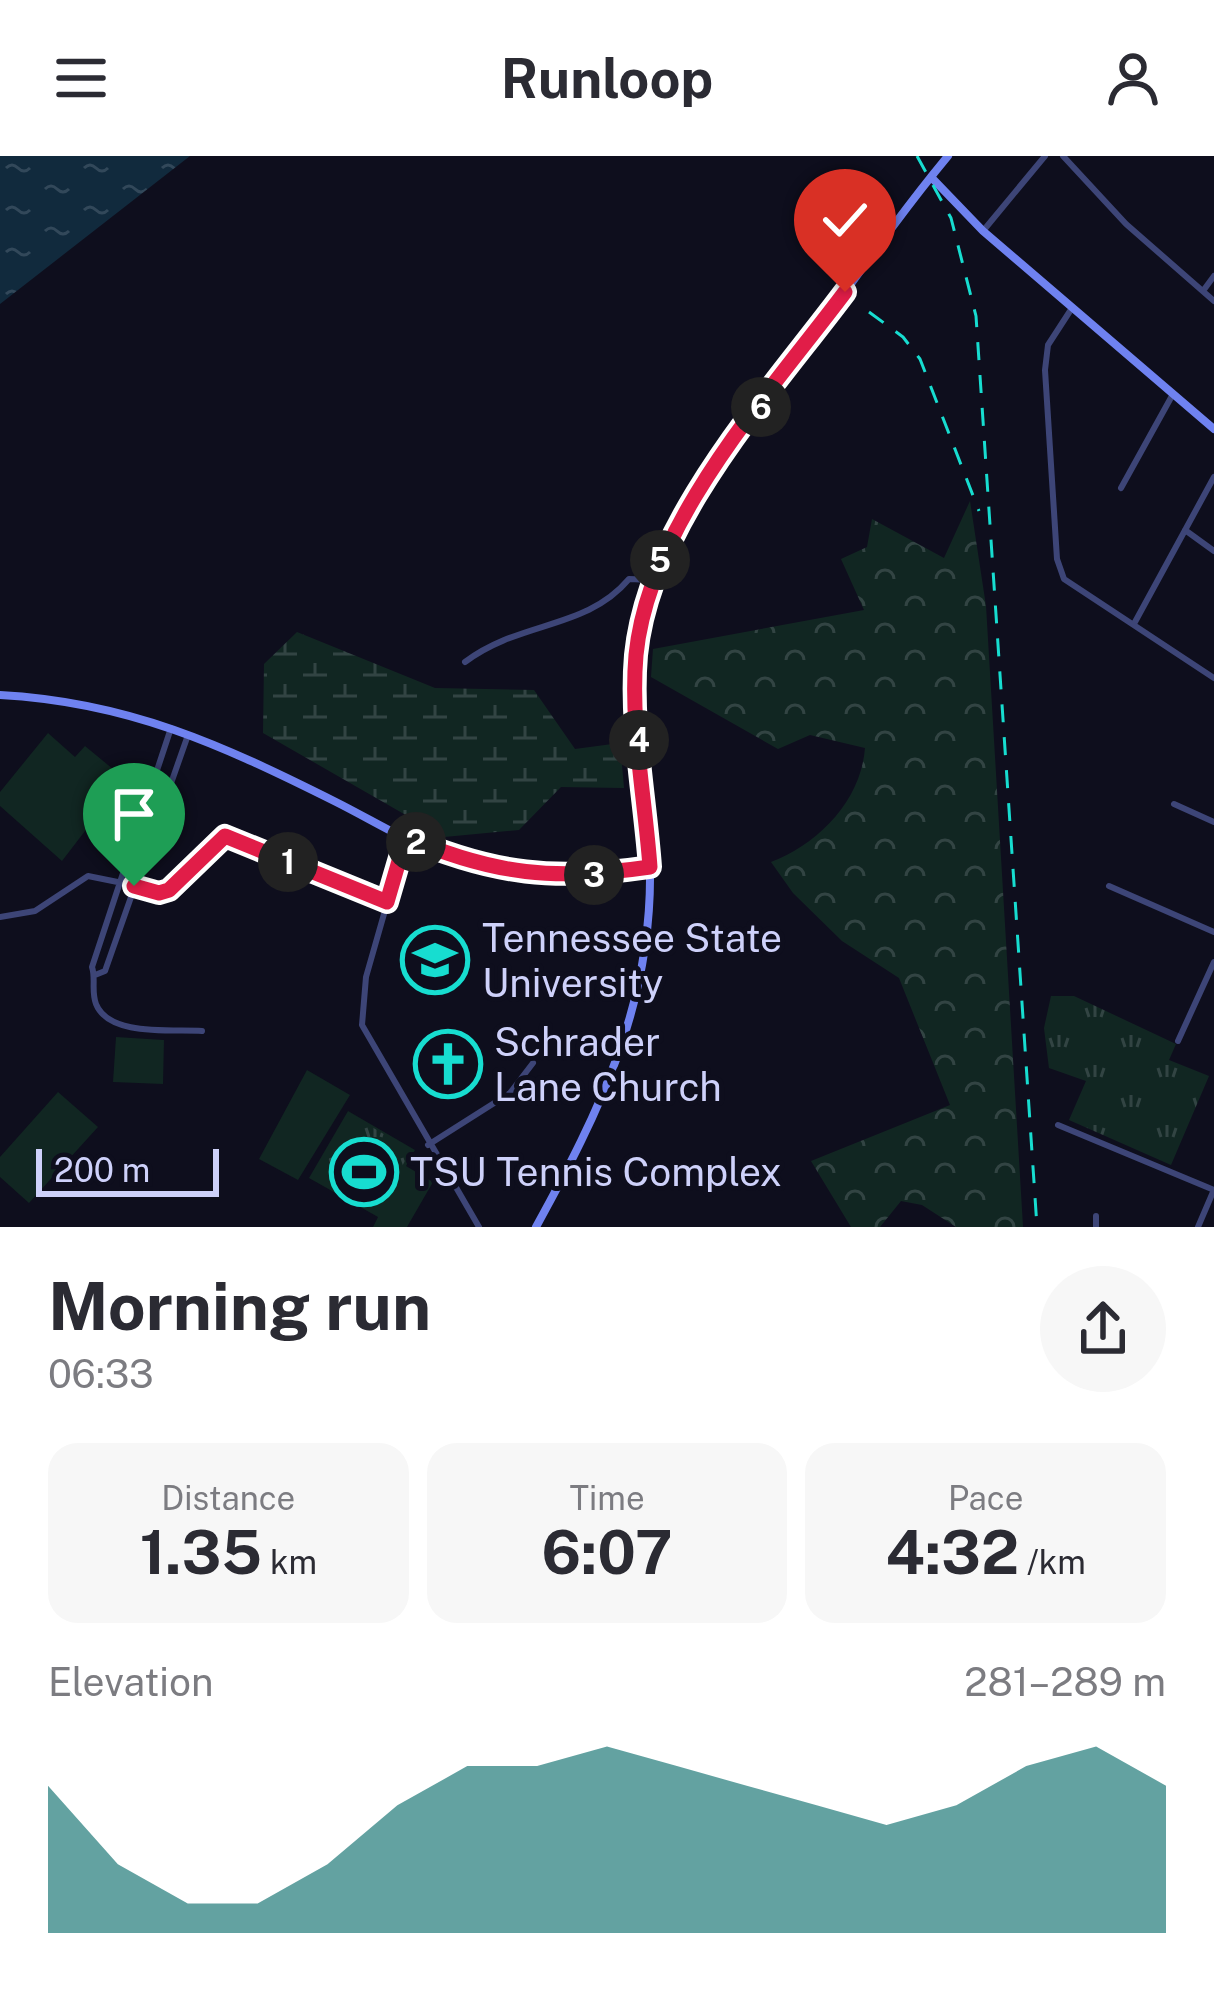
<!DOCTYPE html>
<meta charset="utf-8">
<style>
body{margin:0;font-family:"Public Sans",sans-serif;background:#f7f7f7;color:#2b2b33;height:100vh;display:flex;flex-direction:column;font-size:45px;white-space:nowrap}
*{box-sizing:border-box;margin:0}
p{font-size:39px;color:#7c7c81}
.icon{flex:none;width:66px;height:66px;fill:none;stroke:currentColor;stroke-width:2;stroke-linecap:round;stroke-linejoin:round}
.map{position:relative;height:1071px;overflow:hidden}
.drawer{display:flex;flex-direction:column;background:#fff;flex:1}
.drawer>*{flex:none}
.scale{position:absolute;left:36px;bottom:30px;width:183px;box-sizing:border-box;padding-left:12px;border:6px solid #ced1fa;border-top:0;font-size:33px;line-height:42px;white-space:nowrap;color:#ced1fa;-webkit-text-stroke:9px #0e0e1d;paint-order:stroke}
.pin{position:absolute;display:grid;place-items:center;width:102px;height:102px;color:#fff;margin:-123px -51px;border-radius:50% 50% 50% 0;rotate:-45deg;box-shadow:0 0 12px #0007}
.pin .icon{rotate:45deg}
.km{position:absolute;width:60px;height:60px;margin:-30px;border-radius:50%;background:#222;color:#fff;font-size:33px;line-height:60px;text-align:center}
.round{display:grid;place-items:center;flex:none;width:126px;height:126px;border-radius:63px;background:#f7f7f7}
.overview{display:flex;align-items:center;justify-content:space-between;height:204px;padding:0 48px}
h1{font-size:66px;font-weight:700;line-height:90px}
.figures{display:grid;grid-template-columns:repeat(3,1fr);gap:18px;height:204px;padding:12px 48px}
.figures div{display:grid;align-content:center;border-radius:30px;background:#f7f7f7;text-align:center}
.figures b{font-size:60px;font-weight:700}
.figures small{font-size:33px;font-weight:400}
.figures p{font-size:33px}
.chart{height:336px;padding:24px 48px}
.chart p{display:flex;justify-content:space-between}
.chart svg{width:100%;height:216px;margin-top:12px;fill:#227b7a;opacity:.7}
header{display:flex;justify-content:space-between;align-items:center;height:156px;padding:0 48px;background:#fff;font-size:54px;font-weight:700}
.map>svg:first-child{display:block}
.grass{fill:#112622}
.forest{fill:url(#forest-crowns)}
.wetland{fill:url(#wetland-marsh)}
.park{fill:url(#park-tufts)}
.water{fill:url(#water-ripples)}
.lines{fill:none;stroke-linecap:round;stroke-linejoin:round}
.street{stroke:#3d4577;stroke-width:6}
.secondary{stroke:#6f82f0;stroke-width:8}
.rail{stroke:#17ddd0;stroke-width:3;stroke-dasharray:18 15;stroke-linecap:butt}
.route-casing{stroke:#fff;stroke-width:24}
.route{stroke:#e11d48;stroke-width:15}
.labels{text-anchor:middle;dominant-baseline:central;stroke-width:10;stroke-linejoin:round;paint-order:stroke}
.poi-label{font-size:39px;fill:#ced1fa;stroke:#0e0e1d;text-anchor:start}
</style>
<header><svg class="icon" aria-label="menu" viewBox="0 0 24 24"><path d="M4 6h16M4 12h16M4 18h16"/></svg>Runloop<svg class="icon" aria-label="person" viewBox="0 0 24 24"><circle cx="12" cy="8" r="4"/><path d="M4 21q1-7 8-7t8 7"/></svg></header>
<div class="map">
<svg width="1214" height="1071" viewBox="0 0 1214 1071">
<defs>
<pattern id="forest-crowns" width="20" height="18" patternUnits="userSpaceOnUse" patternTransform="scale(3)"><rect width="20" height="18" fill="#112622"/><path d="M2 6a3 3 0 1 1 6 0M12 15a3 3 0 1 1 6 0" fill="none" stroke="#324443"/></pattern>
<pattern id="wetland-marsh" width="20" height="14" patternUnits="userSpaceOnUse" patternTransform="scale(3)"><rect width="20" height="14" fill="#112622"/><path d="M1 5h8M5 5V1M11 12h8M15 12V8" fill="none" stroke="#324443"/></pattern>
<pattern id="park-tufts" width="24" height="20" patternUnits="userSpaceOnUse" patternTransform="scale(3)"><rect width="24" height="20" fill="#112622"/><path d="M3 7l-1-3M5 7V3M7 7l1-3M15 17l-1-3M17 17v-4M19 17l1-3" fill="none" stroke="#324443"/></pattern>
<pattern id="water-ripples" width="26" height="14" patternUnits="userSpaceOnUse" patternTransform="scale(3)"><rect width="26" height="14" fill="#112a3d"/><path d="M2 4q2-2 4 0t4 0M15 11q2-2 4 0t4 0" fill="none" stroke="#32485a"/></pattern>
</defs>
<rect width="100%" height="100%" fill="#0e0e1d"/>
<!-- grass -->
<path class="grass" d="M48,577L75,601L85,590L125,623L62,705L0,650V636Z
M116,881L164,884L163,928L113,926Z
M307,914L350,939L298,1024L259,1003Z
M58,936L98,971L29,1047L0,1021V1001Z
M348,955L415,994L406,1010L433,1026L407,1071H373L378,1061L309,1022Z"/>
<!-- forest -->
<path class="forest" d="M970,345L986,450L1023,1071H956L922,1049L901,1045L880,1071H851L811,1005L950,949L899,822L842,785L793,737L771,706C818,688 861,645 865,592L810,579L778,593L651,521L653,493L864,454L841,403L867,391L872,363L944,402Z"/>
<!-- wetland -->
<path class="wetland" d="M297,476L435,532L534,534L575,593L620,587L624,632L561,631L519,674L444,681L263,577L264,508Z"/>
<!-- park -->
<path class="park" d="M1051,840H1074L1176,888L1169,904L1209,920L1171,1009L1069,964L1086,925L1049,912L1044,872Z
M353,960L411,994L395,1023L336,990Z
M334,994L392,1028L376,1057L317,1023Z"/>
<!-- water -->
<path class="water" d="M0,0H190L0,148Z"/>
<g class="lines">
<!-- street -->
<path class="street" d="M1063,0L1126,68L1214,145
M983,75L1045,0
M1203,135L1214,120
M1072,152L1048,189L1045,214L1057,403L1064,423L1214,522
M1121,332L1173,238
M1185,374L1214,395
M1135,466L1214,321
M465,506C521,464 586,474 629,423L652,424
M171,572L92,811C96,823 91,835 96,848C109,881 173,873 202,875
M1174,648L1214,666
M406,681L366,821L362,869L479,1071
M1109,730L1214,776
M0,761L35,755L88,720L167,736L223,681L387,745
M95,819L105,815L188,579
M1178,885L1214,806
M1058,969L1214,1034
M428,989L510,937L533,907
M1096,1060V1071
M1198,1071L1213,1036"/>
<!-- secondary -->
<path class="secondary" d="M931,21L983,75L1214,273
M0,539C129,546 222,589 336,646C378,667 423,696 469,708C529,724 588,720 650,711
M536,1071C600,955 652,848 650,713C648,625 623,537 644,450C667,356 739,280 796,204C846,136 894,65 948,0"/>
<!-- rail -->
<path class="rail" d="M917,0L951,62L976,160L1037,1071
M869,156L903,181L920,203L979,355"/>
</g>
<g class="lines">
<!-- route casing -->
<g class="route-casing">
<path id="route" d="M134,730L159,737L169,734L225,680L387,746L406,681C494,719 556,725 650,711C645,642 630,568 636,499C649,367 767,240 845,136"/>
</g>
<!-- route -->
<use href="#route" class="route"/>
</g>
<!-- icons -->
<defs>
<g id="university-ring" transform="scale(3.45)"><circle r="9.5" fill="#0e0e1d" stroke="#17ddd0" stroke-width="1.5"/><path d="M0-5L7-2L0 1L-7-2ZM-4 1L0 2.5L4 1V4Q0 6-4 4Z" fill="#17ddd0"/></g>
<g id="church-ring" transform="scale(3.45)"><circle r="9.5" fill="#0e0e1d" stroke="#17ddd0" stroke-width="1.5"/><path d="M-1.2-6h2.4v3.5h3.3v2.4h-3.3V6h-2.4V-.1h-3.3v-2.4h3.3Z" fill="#17ddd0"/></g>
<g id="stadium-ring" transform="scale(3.45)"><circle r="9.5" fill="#0e0e1d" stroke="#17ddd0" stroke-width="1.5"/><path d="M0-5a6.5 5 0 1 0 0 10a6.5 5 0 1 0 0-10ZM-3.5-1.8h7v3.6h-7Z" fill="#17ddd0"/></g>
</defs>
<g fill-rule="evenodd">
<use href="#university-ring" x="435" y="804"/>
<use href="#church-ring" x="448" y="908"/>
<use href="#stadium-ring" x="364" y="1016"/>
</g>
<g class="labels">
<!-- poi labels -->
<g class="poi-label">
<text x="482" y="782">Tennessee State<tspan x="482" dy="45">University</tspan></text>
<text x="494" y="886">Schrader<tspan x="494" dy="45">Lane Church</tspan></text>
<text x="410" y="1016">TSU Tennis Complex</text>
</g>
</g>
</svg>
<div class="scale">200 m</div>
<div class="pin" style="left:134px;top:730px;background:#1e9e55"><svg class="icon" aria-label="arrive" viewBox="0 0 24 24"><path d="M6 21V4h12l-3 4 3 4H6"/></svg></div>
<div class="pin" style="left:845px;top:136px;background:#d93025"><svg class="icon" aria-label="check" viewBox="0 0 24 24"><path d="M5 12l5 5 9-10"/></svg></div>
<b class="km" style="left:288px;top:706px">1</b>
<b class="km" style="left:416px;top:686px">2</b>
<b class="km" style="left:594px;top:719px">3</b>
<b class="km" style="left:639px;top:584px">4</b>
<b class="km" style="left:660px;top:404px">5</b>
<b class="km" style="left:761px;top:251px">6</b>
</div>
<section class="drawer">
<div class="overview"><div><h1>Morning run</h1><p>06:33</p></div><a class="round"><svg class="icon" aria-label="share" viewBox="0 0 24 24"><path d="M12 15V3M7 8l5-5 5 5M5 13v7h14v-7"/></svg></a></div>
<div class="figures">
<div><p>Distance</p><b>1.35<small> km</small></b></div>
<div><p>Time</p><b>6:07</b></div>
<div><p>Pace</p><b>4:32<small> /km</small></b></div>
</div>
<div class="chart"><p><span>Elevation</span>281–289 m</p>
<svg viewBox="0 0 160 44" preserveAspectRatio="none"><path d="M0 44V14L10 30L20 38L30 38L40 30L50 18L60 10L70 10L80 6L90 10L100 14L110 18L120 22L130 18L140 10L150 6L160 14V44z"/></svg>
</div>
</section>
